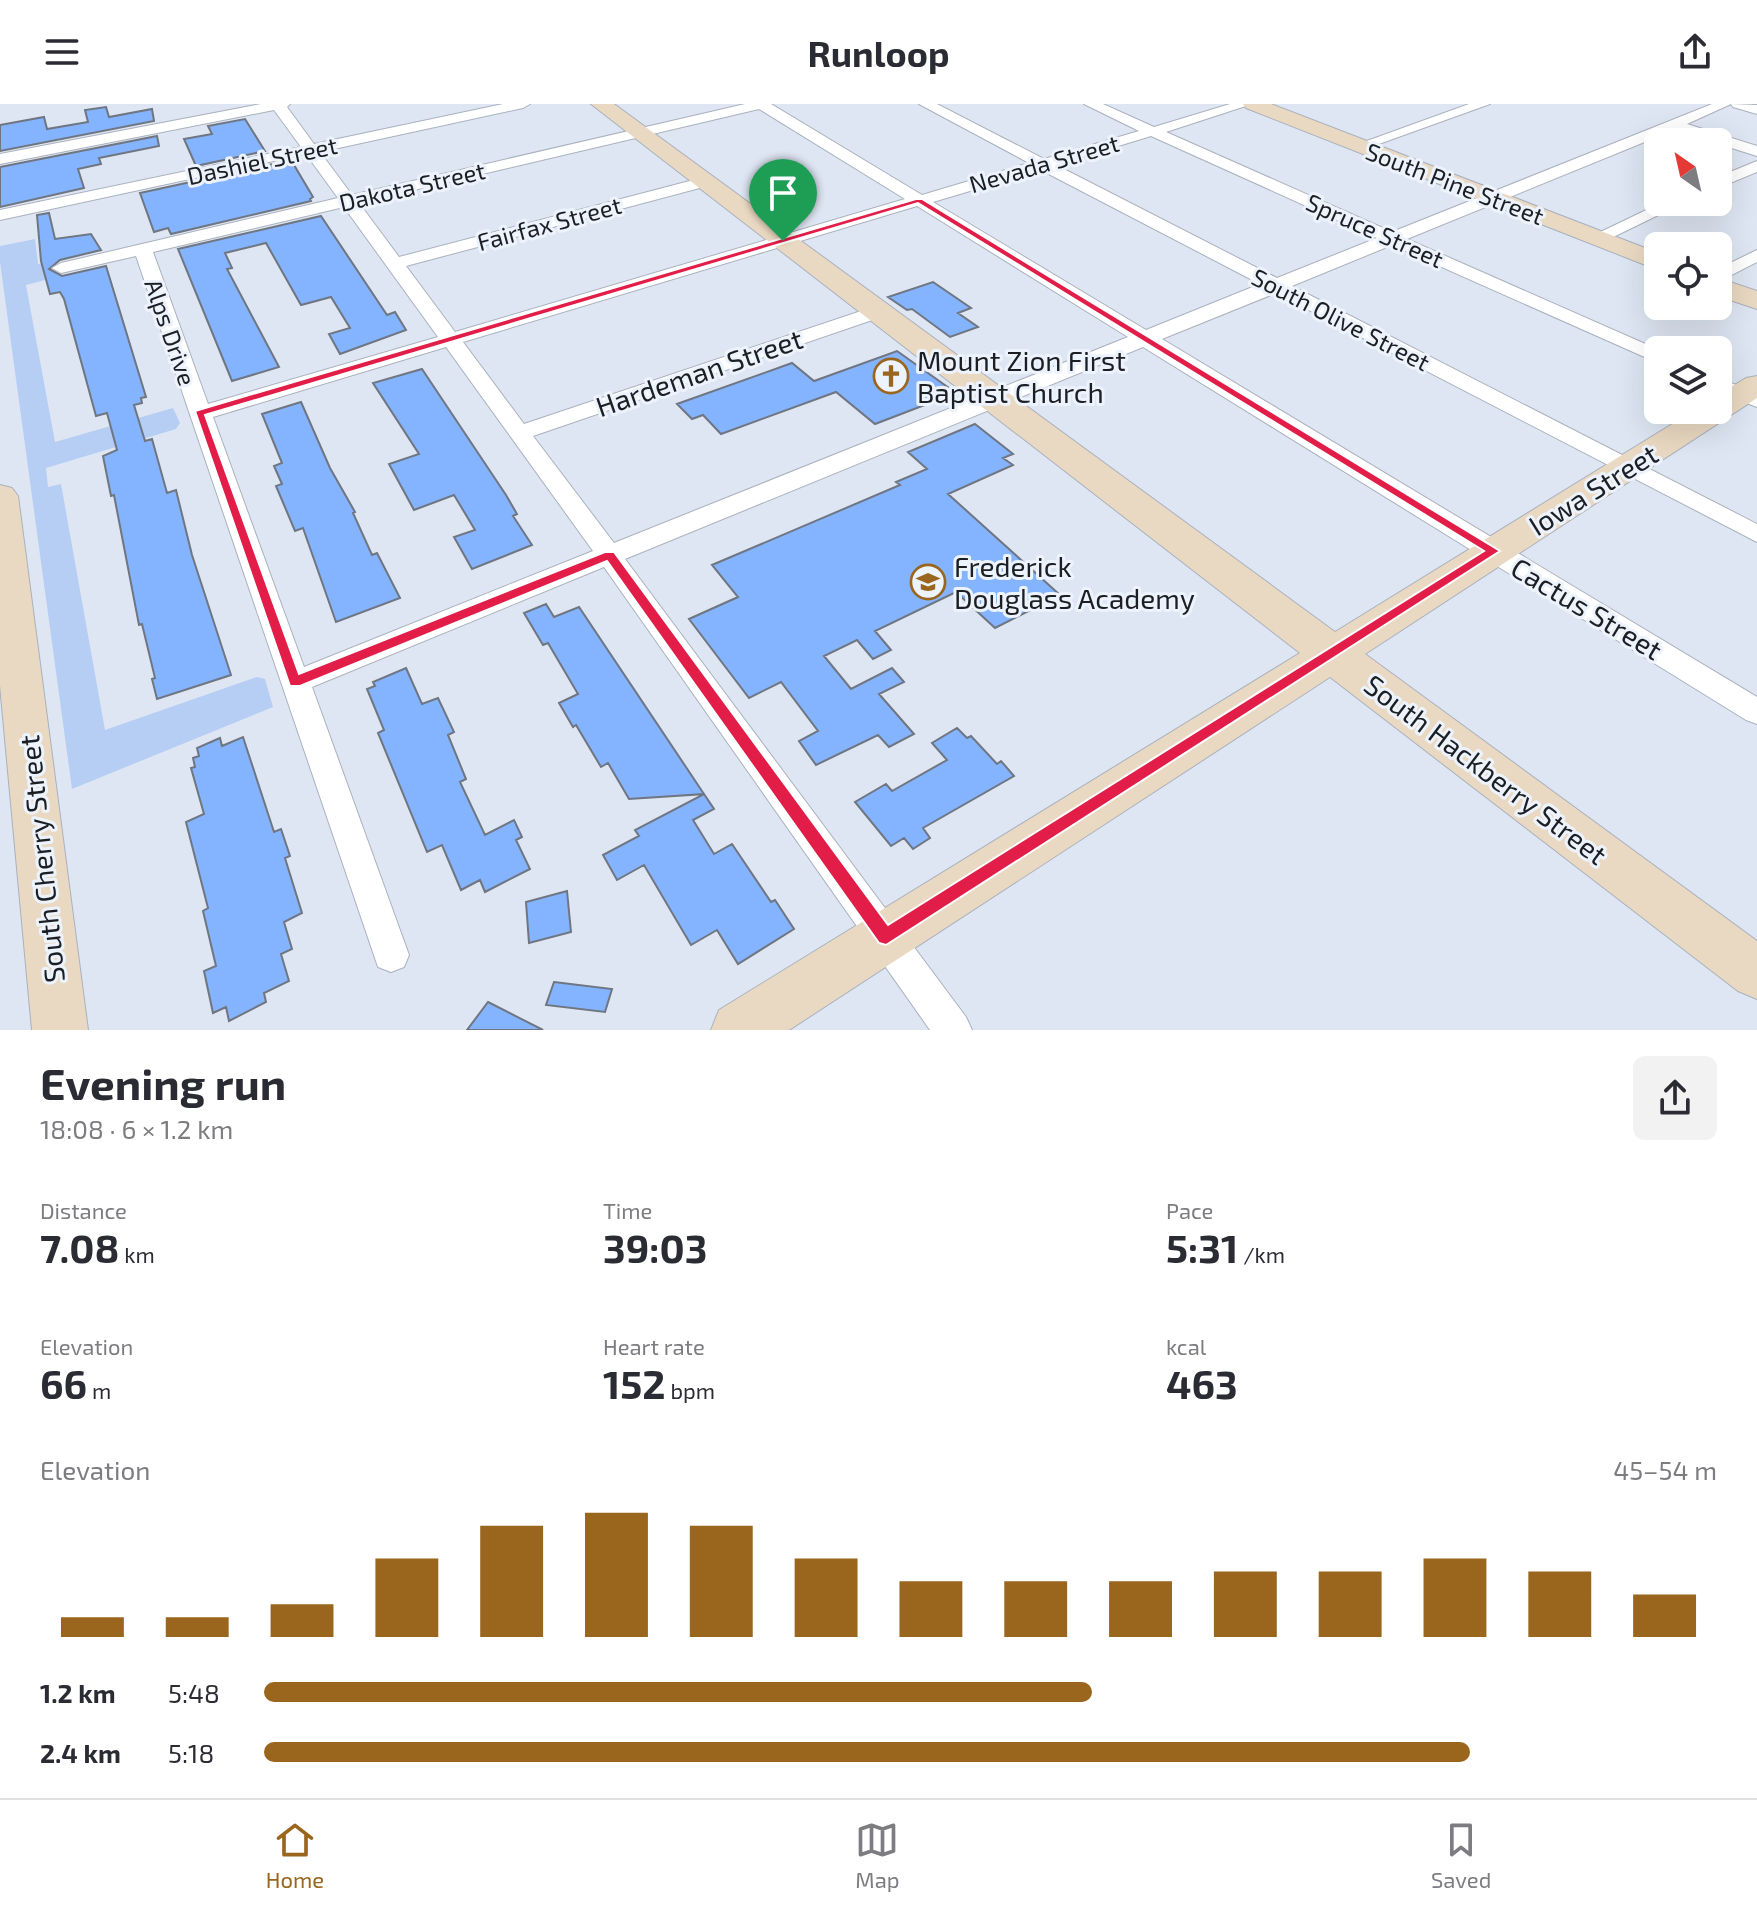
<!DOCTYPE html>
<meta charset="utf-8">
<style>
body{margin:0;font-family:"Exo 2",sans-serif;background:#f2f2f3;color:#2b2b33;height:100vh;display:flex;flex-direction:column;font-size:30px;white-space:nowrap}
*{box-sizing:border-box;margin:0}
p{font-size:26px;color:#7c7c81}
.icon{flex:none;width:44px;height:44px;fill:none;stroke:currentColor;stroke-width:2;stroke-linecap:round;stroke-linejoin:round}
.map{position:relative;height:926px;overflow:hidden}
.details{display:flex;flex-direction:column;background:#fff;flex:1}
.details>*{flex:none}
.needle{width:52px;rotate:326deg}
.fabs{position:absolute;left:1644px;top:24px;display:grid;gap:16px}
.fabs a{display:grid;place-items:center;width:88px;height:88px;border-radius:12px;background:#fff;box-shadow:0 8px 32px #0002;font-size:40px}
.pin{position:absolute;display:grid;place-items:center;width:68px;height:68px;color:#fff;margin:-82px -34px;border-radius:50% 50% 50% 0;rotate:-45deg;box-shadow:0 0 8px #0007}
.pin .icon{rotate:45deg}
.round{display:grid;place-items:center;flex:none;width:84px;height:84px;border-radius:12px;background:#f2f2f3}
.overview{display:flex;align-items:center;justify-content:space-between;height:136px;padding:0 40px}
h1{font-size:44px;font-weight:700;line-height:60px}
.stats{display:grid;grid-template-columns:repeat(3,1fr);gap:12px;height:136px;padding:8px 40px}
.stats div{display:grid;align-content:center}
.stats b{font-size:40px;font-weight:700}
.stats small{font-size:22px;font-weight:400}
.stats p{font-size:22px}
.chart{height:224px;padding:16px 40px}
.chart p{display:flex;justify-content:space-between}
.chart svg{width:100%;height:144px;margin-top:8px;stroke:#9a651d;stroke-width:6}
ul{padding:0 40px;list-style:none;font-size:26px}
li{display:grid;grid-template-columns:128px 96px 1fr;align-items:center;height:60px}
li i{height:20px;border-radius:10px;background:#9a651d}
header{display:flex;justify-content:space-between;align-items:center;height:104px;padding:0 40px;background:#fff;font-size:36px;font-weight:700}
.menu{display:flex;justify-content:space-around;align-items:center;height:112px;border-top:2px solid #e1e1e2;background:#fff;font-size:22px;color:#7c7c81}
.menu a{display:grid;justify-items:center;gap:4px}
.menu .on{color:#9a651d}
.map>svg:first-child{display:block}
.green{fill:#b6cef3}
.building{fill:#84b3ff;stroke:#6f7681;stroke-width:2}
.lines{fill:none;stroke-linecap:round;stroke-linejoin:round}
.street-casing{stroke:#aab1bd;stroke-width:2}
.secondary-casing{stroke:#aab1bd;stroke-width:2}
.street{fill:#fff;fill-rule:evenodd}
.secondary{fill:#ead9c2;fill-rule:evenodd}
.route{fill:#e11d48;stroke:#fff;stroke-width:2;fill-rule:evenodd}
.labels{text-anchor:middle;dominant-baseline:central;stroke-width:6;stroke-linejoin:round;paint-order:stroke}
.far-street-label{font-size:24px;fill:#1b1e22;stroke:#edf3fd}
.poi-label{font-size:28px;fill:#1b1e22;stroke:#edf3fd;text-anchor:start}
.street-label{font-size:28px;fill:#1b1e22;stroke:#edf3fd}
</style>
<header><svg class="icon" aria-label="menu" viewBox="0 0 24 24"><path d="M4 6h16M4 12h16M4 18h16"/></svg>Runloop<svg class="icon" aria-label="share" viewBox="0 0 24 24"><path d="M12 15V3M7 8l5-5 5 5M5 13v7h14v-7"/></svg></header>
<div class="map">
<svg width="1757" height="926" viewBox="0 0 1757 926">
<rect width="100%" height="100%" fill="#dee6f3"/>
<!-- green -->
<path class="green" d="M35,135L38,160L45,159L49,175L26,181L55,338L173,304L180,319L176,325L46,364L48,383L61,380L105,626L257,573L265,575L273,603L72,685L0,158V142Z"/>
<!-- building -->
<path class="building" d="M106,3L109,13L152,5L154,17L0,47V21L44,13L47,25L88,18L85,6Z
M245,15L265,47L196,62L184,35L212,30L208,22Z
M157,32L159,42L99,54L101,60L78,65L84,84L0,103V63Z
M287,57L290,62L294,61L313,93L310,95L311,97L171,130L168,124L154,128L140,89Z
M49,109L55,135L91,130L101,146L60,156L49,165L62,172L106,162L146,293L141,294L142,299L134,301L145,337L152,335L167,389L176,386L192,451L231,571L157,595L152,575L155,574L142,520L139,521L114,391L111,392L103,352L117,346L107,309L96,312L64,195L60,188L50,190L41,157L37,111Z
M321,112L387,211L395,208L406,226L340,250L329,230L350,224L331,193L301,201L266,139L225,149L232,164L227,165L279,263L232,277L178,145Z
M933,178L971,204L958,209L978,223L950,233L912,205L907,206L888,193Z
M897,247L956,289L875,320L836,288L721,330L703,311L692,315L677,300L792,259L814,277Z
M422,265L506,391L517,410L513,412L532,441L472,465L454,433L475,426L454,391L414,406L389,360L419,350L373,279Z
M301,298L330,364L355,408L353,409L372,451L377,449L400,494L336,518L303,424L295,427L276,382L282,380L274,362L282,359L262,310Z
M975,320L1013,350L1003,354L1013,361L948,390L1060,491L995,524L956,488L875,527L891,546L873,555L857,536L824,552L851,585L892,564L904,578L879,590L914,630L889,643L878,631L816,661L799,637L818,627L781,578L749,594L689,515L738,493L712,461L900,381L896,378L927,365L908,348Z
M546,500L554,513L579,503L704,690L629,695L608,659L601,663L576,621L573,623L559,599L578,590L548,539L543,541L524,509Z
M406,564L422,600L438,594L454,628L448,631L466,675L460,678L485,731L514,716L522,733L516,736L530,765L485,788L480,776L461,786L442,741L427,748L378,629L384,626L367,585L375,582L373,578Z
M957,624L967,634L971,632L997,660L1001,657L1014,672L923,724L930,734L913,745L904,734L891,742L855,698L886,680L892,687L947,656L932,639Z
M243,633L274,728L281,725L290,752L285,754L302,809L284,818L292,845L281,850L289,877L264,889L266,898L229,917L226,903L213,909L204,867L216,862L203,807L208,804L186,718L204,710L191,664L195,663L193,654L199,652L197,644L220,634L222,642Z
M704,690L714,705L693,716L714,750L732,740L771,798L775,796L794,825L738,860L717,826L691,841L644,761L617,776L603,751L639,732L635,726Z
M567,787L571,828L529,839L526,798Z
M554,878L612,885L605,908L546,901Z
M488,898L543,926H467Z"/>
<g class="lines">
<!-- street casing -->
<g class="street-casing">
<path id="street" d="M261,0H290L287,3L314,40L503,0H530L523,4L320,48L352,91L745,0H771L922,91L1029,59L919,0H937L1044,55L1139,27L1084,0H1103L1154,23L1230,0H1252L1166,28L1392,128L1712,0H1731L1687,20L1757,42V52L1674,26L1407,135L1659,246L1658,259L1392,141L1292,182L1757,420V438L1276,189L1162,235L1757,593V620L1746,616L1143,243L625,455L966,913L972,926H930L604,463L312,583L409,851L404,863L391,868L378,863L136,152L61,169L52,164L61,159L338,94L306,50L0,116V106L301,43L274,6L0,60V50ZM759,5L905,95L455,228L406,162L711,81L713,78L705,73L399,153L359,99ZM1151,32L1377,134L1277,174L1056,61ZM1041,66L1260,180L1146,226L933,98ZM917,102L1128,233L614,439L533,332L884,212L887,208L884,204H870L524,320L463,238ZM344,103L438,233L208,300L153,148ZM446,243L593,447L304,563L213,313Z
M1469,0H1490L1365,45H1355L1353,42Z
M1731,0L1757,1V10L1733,3Z
M1757,57V68L1718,84V73Z
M1663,98H1685L1603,138H1591L1588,134Z
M1757,146V158L1718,178V165Z
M1718,274L1757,289V303L1718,288Z"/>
</g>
<!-- secondary casing -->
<g class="secondary-casing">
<path id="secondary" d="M591,0H614L1335,528L1695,306H1718V291L1746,274L1757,272V294L1365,550L1757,837V895L1738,887L1330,573L789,926H711L719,906L1300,549Z
M1243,0H1271L1658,149V166L1246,4Z
M1718,174L1757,187V205L1718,192Z
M0,381L12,384L18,392L88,926H32L0,581Z"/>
</g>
<!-- street -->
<use href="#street" class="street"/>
<!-- secondary -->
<use href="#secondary" class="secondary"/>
</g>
<!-- route -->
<path class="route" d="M916,95H922L1500,447L886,841L879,839L607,457L300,582H290L195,307ZM918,99L1484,447L888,821L614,448H605L299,570L205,311Z"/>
<!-- icons -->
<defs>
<g id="church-ring" transform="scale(1.8)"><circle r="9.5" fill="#edf3fd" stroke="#9a651d" stroke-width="1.5"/><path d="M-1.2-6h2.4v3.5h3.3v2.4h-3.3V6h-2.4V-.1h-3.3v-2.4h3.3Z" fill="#9a651d"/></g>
<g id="school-ring" transform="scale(1.8)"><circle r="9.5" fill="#edf3fd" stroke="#9a651d" stroke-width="1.5"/><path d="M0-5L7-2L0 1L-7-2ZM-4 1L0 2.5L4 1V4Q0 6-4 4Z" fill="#9a651d"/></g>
</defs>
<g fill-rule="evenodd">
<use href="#church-ring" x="891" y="272"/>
<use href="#school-ring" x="928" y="478"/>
</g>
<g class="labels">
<!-- far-street labels -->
<g class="far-street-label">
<text transform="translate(262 56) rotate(-12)">Dashiel Street</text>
<text transform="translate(1044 59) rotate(-16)">Nevada Street</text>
<text transform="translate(1455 79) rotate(21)">South Pine Street</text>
<text transform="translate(412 82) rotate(-13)">Dakota Street</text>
<text transform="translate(549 119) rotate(-15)">Fairfax Street</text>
<text transform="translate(1375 126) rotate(24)">Spruce Street</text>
<text transform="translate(1341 215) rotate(27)">South Olive Street</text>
<text transform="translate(171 228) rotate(71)">Alps Drive</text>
</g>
<!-- poi labels -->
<g class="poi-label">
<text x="917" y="256">Mount Zion First<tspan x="917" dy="32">Baptist Church</tspan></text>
<text x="954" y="462">Frederick<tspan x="954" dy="32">Douglass Academy</tspan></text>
</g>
<!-- street labels -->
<g class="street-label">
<text transform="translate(699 268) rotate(-19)">Hardeman Street</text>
<text transform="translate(1593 385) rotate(-32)">Iowa Street</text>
<text transform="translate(1587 504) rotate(31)">Cactus Street</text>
<text transform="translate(1486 665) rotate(37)">South Hackberry Street</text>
<text transform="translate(41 755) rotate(-96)">South Cherry Street</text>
</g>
</g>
</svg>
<div class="fabs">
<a><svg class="needle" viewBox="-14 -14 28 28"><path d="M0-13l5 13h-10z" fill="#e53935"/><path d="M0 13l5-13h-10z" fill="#7c7c81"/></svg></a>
<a><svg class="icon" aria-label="locate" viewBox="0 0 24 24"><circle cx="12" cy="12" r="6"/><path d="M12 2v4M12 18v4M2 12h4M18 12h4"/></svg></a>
<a><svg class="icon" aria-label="layers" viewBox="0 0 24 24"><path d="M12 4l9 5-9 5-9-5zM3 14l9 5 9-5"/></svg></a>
</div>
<div class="pin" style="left:783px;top:137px;background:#1e9e55"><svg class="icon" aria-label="arrive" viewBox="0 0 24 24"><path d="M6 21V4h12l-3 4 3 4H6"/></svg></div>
</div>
<section class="details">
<div class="overview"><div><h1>Evening run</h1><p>18:08 · 6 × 1.2 km</p></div><a class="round"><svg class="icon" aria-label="share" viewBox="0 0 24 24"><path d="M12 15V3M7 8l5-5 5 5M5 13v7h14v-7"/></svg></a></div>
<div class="stats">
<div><p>Distance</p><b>7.08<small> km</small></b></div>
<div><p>Time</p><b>39:03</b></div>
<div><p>Pace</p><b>5:31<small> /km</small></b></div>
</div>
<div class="stats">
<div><p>Elevation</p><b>66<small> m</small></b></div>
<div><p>Heart rate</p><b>152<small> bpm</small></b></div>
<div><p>kcal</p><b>463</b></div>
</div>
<div class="chart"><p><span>Elevation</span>45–54 m</p>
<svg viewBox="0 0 160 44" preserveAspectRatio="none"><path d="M5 44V38M15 44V38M25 44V34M35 44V20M45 44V10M55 44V6M65 44V10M75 44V20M85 44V27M95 44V27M105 44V27M115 44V24M125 44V24M135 44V20M145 44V24M155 44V31"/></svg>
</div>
<ul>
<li><b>1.2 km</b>5:48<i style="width:57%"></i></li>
<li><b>2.4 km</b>5:18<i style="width:83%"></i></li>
</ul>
</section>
<nav class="menu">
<a class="on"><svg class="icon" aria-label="home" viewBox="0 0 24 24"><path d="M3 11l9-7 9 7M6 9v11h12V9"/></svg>Home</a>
<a><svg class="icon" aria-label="map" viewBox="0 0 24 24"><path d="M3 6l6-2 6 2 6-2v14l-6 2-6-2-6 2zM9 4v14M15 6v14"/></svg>Map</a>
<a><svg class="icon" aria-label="saved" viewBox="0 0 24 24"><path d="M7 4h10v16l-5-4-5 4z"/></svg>Saved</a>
</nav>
